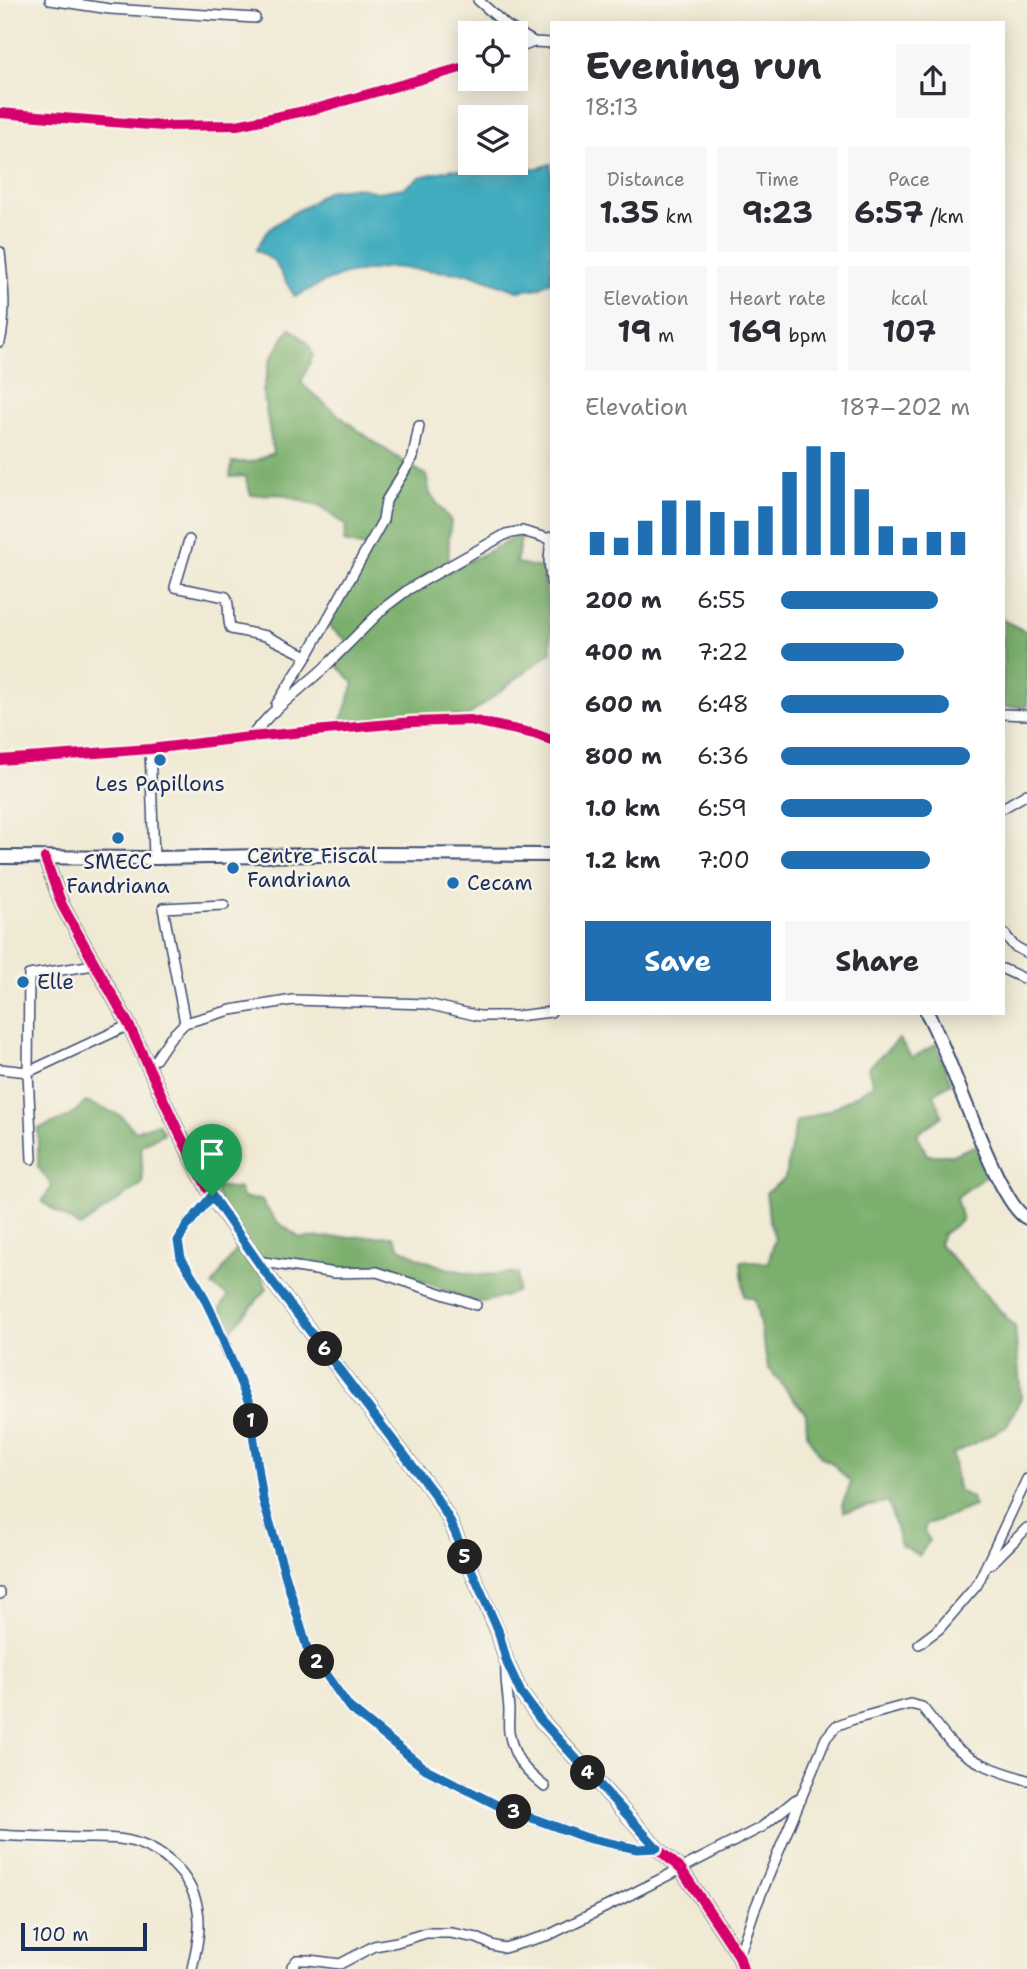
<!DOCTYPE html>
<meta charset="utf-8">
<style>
body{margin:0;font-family:"Shantell Sans",sans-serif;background:#f7f7f7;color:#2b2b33;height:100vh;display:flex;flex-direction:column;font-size:26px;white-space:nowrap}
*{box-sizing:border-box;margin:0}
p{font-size:23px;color:#7c7c81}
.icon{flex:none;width:38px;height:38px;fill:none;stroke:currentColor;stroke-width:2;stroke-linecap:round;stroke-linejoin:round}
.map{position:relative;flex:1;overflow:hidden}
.drawer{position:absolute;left:550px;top:21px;width:455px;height:994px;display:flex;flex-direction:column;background:#fff;border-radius:0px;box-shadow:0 4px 18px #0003}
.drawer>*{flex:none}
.fabs{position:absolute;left:458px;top:21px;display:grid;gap:14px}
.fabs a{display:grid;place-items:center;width:70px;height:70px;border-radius:0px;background:#fff;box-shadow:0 4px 18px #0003;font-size:35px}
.scale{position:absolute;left:21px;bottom:18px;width:126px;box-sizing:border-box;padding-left:7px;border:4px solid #1b2f5e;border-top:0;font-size:19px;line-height:24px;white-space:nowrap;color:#1b2f5e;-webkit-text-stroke:5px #f7f3e8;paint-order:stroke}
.pin{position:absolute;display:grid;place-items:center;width:60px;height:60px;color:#fff;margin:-72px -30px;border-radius:50% 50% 50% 0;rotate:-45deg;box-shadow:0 0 7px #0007}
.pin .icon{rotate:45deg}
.km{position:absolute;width:35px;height:35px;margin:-18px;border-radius:50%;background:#222;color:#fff;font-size:19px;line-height:35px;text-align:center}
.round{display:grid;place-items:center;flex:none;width:74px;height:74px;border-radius:0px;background:#f7f7f7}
.headline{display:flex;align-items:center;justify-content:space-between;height:119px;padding:0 35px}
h1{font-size:38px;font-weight:700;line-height:52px}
.metrics{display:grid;grid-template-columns:repeat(3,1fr);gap:10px;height:119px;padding:7px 35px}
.metrics div{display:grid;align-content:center;border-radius:0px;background:#f7f7f7;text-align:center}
.metrics b{font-size:30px;font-weight:700}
.metrics small{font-size:19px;font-weight:400}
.metrics p{font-size:19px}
.chart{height:196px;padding:14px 35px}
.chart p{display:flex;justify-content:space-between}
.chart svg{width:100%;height:126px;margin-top:7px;stroke:#1f6fb2;stroke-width:6}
.cta{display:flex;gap:14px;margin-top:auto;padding:14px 35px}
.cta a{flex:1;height:80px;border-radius:0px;background:#1f6fb2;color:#fff;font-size:28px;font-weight:700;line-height:80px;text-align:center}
.cta a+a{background:#f7f7f7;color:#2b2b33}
ul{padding:0 35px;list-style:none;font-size:23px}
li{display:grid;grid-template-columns:112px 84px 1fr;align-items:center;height:52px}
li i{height:18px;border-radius:9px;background:#1f6fb2}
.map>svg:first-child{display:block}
.forest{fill:#7aaf6c;stroke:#4a6f65;stroke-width:2}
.water{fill:#3facbe;stroke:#2d6e8e;stroke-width:2}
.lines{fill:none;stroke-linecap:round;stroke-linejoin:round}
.street-casing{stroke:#3b4b70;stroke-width:12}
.secondary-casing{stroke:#3b4b70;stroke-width:16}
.street{stroke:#fff;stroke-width:9}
.secondary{stroke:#fff;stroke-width:12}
.cycleway-casing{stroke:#f7f3e8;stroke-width:15}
.cycleway{stroke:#d6006c;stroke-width:10}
.route-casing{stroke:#fff;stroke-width:14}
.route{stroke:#1f6fb2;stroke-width:9}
.poi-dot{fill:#1f6fb2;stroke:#f7f3e8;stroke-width:2.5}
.labels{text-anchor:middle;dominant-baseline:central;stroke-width:5;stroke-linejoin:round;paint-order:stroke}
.poi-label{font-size:21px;fill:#1b2f5e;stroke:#f7f3e8;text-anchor:start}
</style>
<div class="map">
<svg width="1027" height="1969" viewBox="0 0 1027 1969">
<rect width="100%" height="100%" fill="#f7f3e8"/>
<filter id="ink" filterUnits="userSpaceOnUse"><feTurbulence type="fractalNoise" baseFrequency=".0143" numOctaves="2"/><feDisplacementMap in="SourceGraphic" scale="14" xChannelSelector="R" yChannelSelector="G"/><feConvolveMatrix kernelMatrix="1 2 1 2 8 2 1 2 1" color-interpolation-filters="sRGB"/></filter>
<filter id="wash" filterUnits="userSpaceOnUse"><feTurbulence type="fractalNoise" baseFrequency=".00686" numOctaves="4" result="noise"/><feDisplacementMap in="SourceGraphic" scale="28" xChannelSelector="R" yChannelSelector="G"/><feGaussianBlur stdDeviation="1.57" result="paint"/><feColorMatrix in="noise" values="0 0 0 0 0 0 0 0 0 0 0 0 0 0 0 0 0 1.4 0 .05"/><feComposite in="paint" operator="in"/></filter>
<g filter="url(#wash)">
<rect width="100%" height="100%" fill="#f0ead4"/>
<!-- forest -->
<path class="forest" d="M290,328L309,344L313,355L301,383C338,417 383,450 426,475L430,494L451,521L449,536L448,572L522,534L516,563L542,568L551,617V652L468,716L341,721L354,683L336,665L355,647L327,625L370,548L344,542L346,526L322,507L280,494L251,495L245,476L230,477L232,462H252L273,453L263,391L270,361Z
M1003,620L1027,632V707H1003Z
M899,1039L912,1058L936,1044L951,1083L934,1094L942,1116L917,1134L927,1155H952L977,1145L989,1173L956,1198L962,1220L943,1234L939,1244L1015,1327L1021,1398L1006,1427L953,1454L958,1490L971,1498L974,1506L926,1525L924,1531L929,1541L919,1556L901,1545L888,1502L844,1512L842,1505L851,1483L832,1463L822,1458L807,1434L806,1414L768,1367L755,1299L744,1296L741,1261L768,1263L775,1239L769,1218L766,1193L785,1178L796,1122L830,1110L873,1085L868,1068Z
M86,1102L120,1115L135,1131L158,1123L164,1133L141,1145L143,1183L80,1227L42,1202L52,1186L38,1167V1129L70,1116Z
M214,1186L240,1189L242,1198L261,1200L276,1221L300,1238L393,1236L400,1248L421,1259L446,1268L478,1275L518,1273L517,1291L504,1297L477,1303L396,1271L348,1274L256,1262L267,1289L228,1333L220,1309L228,1296L212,1286L238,1247Z"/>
<!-- water -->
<path class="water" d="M551,164V281L539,288L518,291L471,274L390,267L345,274L322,283L295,297L274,261L256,250L267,231L289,215L308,205L327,191L357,187L377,192L404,188L420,177L452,169L482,174L516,168H539Z"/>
</g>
<g filter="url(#ink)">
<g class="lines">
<!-- street casing -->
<g class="street-casing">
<path id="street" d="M50,0L110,9L255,18
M478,0L507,26L534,42
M516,49L534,42L551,43
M0,113L163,126L237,125L319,108L471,65
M0,252C3,282 7,312 0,342
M551,537L549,560L551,582
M189,540L175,587L226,597C231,608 226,618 231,629L266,636L307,656
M276,705L307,656L383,520L386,501L413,457L419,426
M1003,714L1027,715
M250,737L271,714L323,669L385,607L409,589L506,534L522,531L550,539
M150,749L154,858
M0,760L150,749L250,737L412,722L470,720L535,734L551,740
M1003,808L1027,794
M1003,932L1014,946L1027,953
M1003,969L1027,980
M185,1023L163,908L224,905
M147,1063L156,1059L170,1038L185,1023L231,1010L293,1000L427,1004L479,1016H517L551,1012
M0,1069L28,1072L129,1025
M32,1159L28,1072L29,975L94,965
M212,1197L186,1227L178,1241L181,1258L199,1287L214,1318L248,1401L263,1500L307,1648L349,1707L424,1768L499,1806L587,1838L637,1849L657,1848
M257,1261L335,1273L377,1272L476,1305
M991,1564L1027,1528
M0,1593V1594
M919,1644L939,1629L977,1585L1027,1479
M506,1665C505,1681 508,1694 509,1710C509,1717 508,1725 509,1732C514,1759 524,1770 545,1787
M0,1835C27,1837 54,1837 81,1838C100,1838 122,1837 140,1844C173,1856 198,1885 199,1921C200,1937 195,1953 192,1969
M739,1956L754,1911L826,1738L836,1726L851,1720L910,1704L922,1707C932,1719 942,1734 953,1745C974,1764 1001,1772 1027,1780
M293,1969L292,1966L297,1960H309L340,1964L374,1946L397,1942L426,1933H451L477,1938L492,1945L504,1948L549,1935L618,1901L762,1827L795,1800H801"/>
</g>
<!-- secondary casing -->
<g class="secondary-casing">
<path id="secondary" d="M0,857L154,858L376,854L551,855
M45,858L62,905L129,1025L180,1135L212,1197L265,1272L434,1494L449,1519L497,1630L507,1663L521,1693L540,1719L601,1786L657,1848L681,1869L739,1956L743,1969
M927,1013C949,1049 997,1205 1027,1218"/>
</g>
<!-- street -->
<use href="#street" class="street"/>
<!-- secondary -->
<use href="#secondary" class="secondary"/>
<!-- cycleway casing -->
<g class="cycleway-casing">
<path id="cycleway" d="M0,113L163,126L237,125L319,108L471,65
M0,760L150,749L250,737L412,722L470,720L535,734L551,740
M45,858L62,905L129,1025L180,1135L212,1197L265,1272L434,1494L449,1519L497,1630L507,1663L521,1693L540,1719L601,1786L657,1848L681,1869L739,1956L743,1969"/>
</g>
<!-- cycleway -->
<use href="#cycleway" class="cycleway"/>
</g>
</g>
<g class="lines" filter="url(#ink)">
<!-- route casing -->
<g class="route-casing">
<path id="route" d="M212,1196L265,1272L434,1494L449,1519L498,1630L507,1663L521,1693L540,1719L657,1848L637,1849L587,1838L499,1806L424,1768L349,1707L307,1648L263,1500L248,1401L214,1318L199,1287L181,1258L178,1241L186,1227Z"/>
</g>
<!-- route -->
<use href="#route" class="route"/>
</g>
<!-- markers -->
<g class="poi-dot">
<circle cx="160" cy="760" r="7"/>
<circle cx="118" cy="838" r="7"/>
<circle cx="233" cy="868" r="7"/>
<circle cx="453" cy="883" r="7"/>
<circle cx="23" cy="982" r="7"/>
</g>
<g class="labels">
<!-- poi labels -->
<g class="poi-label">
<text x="160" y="784" text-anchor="middle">Les Papillons</text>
<text x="247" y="856">Centre Fiscal<tspan x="247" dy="24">Fandriana</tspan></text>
<text x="118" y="862" text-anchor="middle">SMECC<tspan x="118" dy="24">Fandriana</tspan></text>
<text x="467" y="883">Cecam</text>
<text x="37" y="982">Elle</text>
</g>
</g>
</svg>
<div class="fabs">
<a><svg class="icon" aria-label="locate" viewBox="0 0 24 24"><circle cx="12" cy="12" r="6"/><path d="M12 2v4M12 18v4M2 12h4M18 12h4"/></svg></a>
<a><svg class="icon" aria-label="layers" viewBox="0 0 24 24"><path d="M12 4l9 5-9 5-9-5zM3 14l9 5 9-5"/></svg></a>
</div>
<div class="scale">100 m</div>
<div class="pin" style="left:212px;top:1196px;background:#1e9e55"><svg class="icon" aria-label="arrive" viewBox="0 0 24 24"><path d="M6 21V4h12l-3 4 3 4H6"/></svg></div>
<b class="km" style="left:251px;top:1421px">1</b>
<b class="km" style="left:317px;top:1662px">2</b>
<b class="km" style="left:514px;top:1812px">3</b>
<b class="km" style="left:588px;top:1773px">4</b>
<b class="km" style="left:465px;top:1557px">5</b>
<b class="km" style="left:325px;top:1349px">6</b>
<section class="drawer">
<div class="headline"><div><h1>Evening run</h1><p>18:13</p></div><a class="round"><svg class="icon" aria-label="share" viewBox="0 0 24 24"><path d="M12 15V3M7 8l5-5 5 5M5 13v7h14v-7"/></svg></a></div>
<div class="metrics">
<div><p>Distance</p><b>1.35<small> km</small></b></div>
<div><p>Time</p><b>9:23</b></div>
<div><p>Pace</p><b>6:57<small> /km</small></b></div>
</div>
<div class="metrics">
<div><p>Elevation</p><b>19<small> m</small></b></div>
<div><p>Heart rate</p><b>169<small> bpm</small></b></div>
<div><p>kcal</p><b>107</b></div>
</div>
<div class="chart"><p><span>Elevation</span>187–202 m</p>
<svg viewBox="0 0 160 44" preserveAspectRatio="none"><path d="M5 44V36M15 44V38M25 44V32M35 44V25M45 44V25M55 44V29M65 44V32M75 44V27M85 44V15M95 44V6M105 44V8M115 44V21M125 44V34M135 44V38M145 44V36M155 44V36"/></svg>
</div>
<ul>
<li><b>200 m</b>6:55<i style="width:83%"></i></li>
<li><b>400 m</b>7:22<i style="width:65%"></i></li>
<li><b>600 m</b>6:48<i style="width:89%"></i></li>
<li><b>800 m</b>6:36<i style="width:100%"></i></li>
<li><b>1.0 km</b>6:59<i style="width:80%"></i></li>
<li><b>1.2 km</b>7:00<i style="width:79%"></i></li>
</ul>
<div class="cta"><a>Save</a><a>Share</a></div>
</section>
</div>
